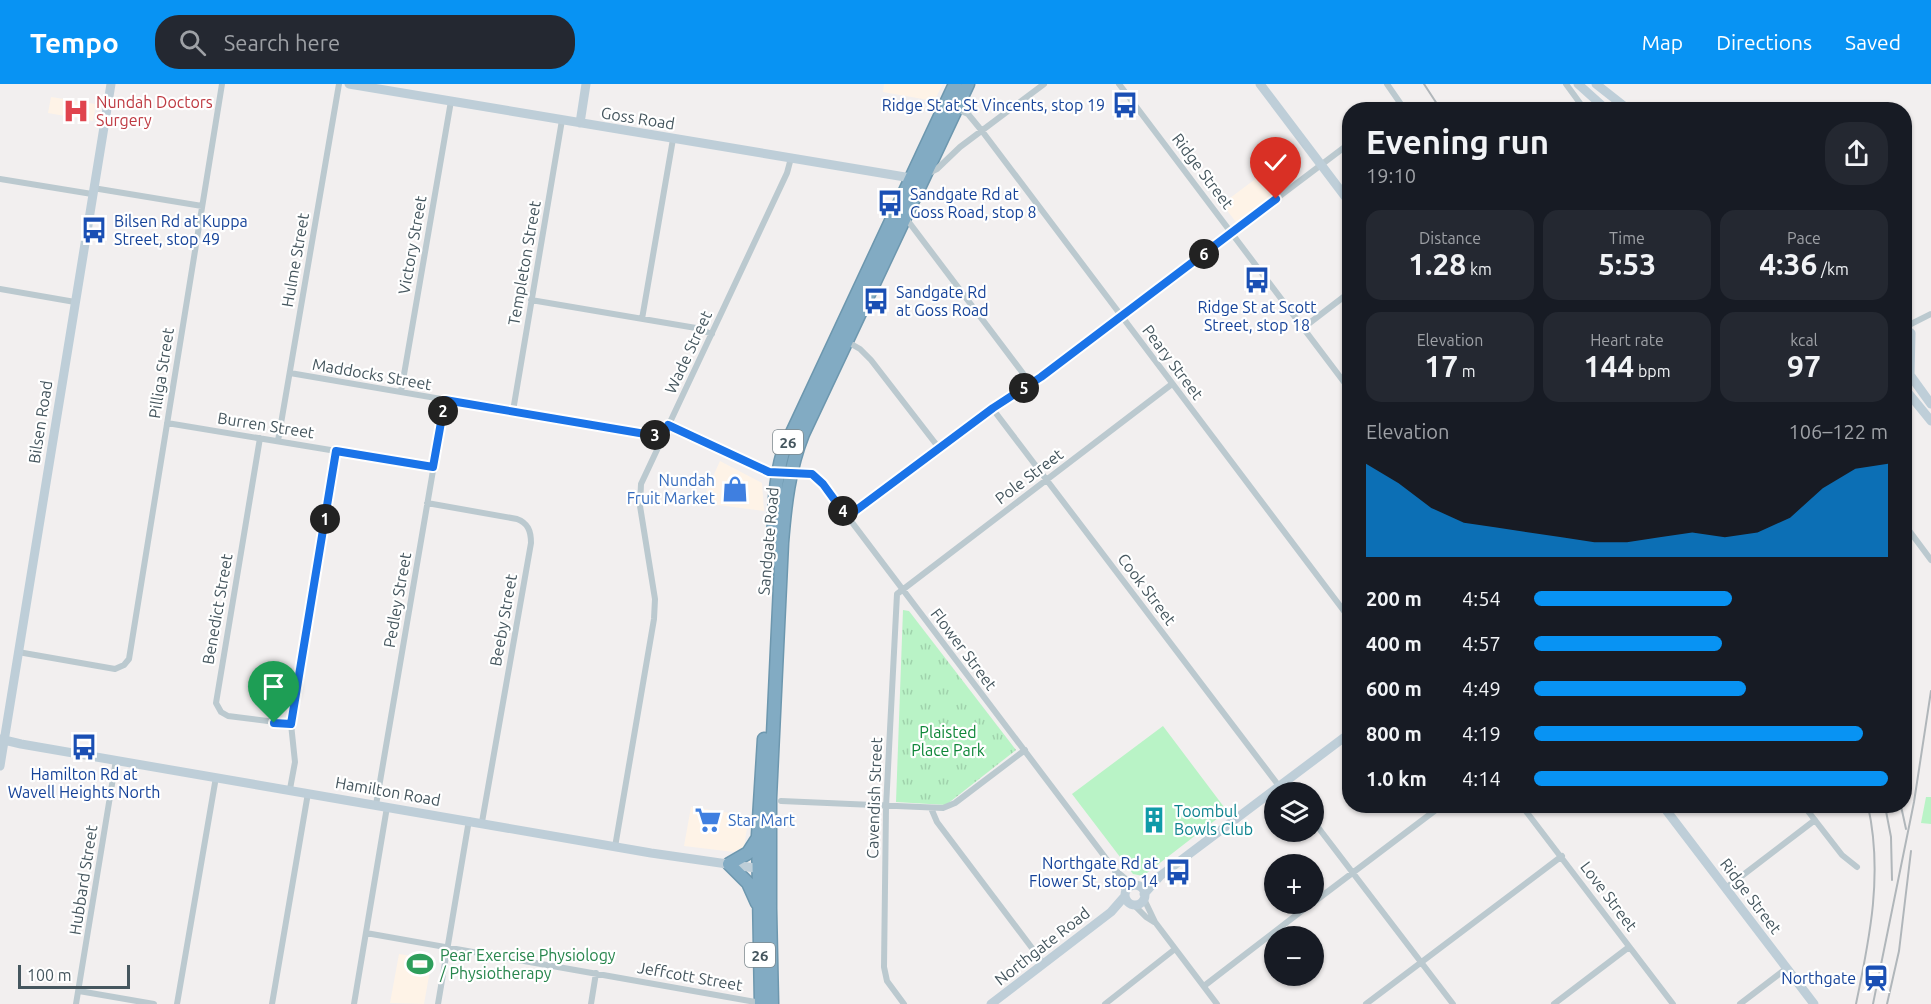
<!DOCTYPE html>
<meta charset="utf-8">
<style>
body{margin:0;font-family:Ubuntu,sans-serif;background:#242831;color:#f1f3f6;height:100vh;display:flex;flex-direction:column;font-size:22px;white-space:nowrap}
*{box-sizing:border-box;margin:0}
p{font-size:20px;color:#9ea1a6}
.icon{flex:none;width:33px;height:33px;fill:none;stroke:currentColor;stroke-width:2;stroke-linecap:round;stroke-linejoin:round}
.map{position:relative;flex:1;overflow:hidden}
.panel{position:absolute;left:1342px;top:18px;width:570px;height:711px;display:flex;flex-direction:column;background:#171b24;border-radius:24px;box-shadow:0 2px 4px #0004}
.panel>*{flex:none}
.fabs{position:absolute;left:1264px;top:698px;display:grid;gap:12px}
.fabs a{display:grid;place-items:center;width:60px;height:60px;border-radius:50%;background:#171b24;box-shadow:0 2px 4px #0004;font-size:30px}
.scale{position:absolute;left:18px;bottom:15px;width:112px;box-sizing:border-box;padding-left:6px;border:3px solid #45565e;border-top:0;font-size:16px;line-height:21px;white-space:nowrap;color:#45565e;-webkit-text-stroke:4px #fff;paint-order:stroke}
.pin{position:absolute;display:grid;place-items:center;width:51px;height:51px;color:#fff;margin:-62px -26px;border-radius:50% 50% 50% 0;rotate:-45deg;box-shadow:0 0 6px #0007}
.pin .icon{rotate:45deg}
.km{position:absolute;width:30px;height:30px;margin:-15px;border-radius:50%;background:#222;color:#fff;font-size:16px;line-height:30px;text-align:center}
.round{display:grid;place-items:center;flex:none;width:63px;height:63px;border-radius:24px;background:#242831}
.summary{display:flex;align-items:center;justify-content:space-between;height:102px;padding:0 24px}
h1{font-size:33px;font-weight:600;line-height:45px}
.figures{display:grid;grid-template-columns:repeat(3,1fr);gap:9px;height:102px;padding:6px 24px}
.figures div{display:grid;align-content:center;border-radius:15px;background:#242831;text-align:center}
.figures b{font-size:30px;font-weight:600}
.figures small{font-size:16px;font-weight:400}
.figures p{font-size:16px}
.chart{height:168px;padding:12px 24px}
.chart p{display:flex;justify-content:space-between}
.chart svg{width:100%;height:108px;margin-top:6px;fill:#0893f3;opacity:.7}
ul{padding:0 24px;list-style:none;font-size:20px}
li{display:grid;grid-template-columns:96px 72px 1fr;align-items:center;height:45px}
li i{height:15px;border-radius:8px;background:#0893f3}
header{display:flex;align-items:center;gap:36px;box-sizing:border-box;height:84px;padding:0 30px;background:#0893f3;color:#fff}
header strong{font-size:28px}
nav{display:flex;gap:33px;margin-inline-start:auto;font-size:21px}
.search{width:420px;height:54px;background:#242831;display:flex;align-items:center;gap:15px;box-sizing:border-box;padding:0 21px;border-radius:24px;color:#9ea1a6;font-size:22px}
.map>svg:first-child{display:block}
.commercial{fill:#fef3e7}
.grass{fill:#b9f3c6}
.park{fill:url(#park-tufts)}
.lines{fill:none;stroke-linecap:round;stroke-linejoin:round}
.highway-casing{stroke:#6d97ae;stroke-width:15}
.street{stroke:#bbc9cf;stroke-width:6}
.secondary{stroke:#beced8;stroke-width:9}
.highway{stroke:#82abc3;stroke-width:12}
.rail{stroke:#b0b6ba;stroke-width:2}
.route-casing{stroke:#fff;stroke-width:12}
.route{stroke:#1a73e8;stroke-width:8}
.labels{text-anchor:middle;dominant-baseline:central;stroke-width:4.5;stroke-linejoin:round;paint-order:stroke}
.shield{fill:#fff;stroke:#7d898e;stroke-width:1.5}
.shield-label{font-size:15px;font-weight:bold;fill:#45565e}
.health-label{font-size:16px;fill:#be3a42;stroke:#fff;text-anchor:start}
.transit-label{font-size:16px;fill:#164399;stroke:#fff;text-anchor:end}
.street-label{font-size:16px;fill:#45565e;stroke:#fff}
.shop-label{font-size:16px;fill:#366cbe;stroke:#fff;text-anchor:end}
.park-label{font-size:16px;fill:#0e8738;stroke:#fff}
.culture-label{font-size:16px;fill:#0d838f;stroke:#fff;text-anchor:start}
.leisure-label{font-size:16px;fill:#27864d;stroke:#fff;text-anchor:start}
</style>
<header>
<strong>Tempo</strong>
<div class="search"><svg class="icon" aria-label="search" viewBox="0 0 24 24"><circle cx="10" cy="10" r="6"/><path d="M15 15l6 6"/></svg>Search here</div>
<nav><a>Map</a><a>Directions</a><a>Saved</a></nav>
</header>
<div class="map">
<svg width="1931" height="920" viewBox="0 0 1931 920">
<defs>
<pattern id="park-tufts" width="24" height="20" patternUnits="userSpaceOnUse" patternTransform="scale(1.5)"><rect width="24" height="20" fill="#b9f3c6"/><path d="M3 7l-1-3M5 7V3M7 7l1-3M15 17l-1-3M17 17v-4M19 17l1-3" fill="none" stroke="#a0d2ac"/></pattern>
</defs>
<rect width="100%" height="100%" fill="#f2efef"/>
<!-- commercial -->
<path class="commercial" d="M884,0H943L934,17L883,8Z
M51,13L96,20L93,37L48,29Z
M1258,93L1272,111L1236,138L1222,120Z
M720,377L762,399L764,427L710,420L702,417Z
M691,723L749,732L744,763L734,768L684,762Z
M399,870L432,875L424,920L390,919Z"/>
<!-- grass -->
<path class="grass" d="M1163,642L1227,727L1143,792L1133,790L1072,710Z
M1926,713H1931V740L1921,739Z"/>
<!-- park -->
<path class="park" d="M903,526L909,527L1016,666L946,721L896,718Z"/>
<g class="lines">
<!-- highway casing -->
<g class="highway-casing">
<path id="highway" d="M773,473C774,438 773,402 783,368L955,0
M757,755L748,769L729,780L748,799L757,819
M761,920L758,751L764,655
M772,920L770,825V714L782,459C785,421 789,385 803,350L968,0"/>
</g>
<!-- street -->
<path class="street" d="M1119,0L1350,306
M1387,0L1405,26
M1566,0L1585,26
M955,24L968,30L982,47L1350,535
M929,89L937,85L960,63L1044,0
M0,95L92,110
M93,104L202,122
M905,133L1025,292L1029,301
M0,205L75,218
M531,216L696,244L712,250
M642,235L673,55
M1905,243L1931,230
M1303,244L1350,208
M846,257L860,265L871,276L939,364
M290,289L663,353
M401,308L451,17
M992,324L1279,702
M513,327L562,36
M167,339L433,383
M668,341L769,388L779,389
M260,354L216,619L221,628L228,632L291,640
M278,357L339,0
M789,389L812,390L823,400L1114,785L1133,801
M427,419L517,435C528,439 531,447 531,459L482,738
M847,433L992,324L1041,293L1350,59
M1905,441L1931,476
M18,568L115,585L124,581L129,575L222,0
M1284,699L1291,708
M290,705L295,678L291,640L292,625L336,367
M781,717L943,724L955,719L1025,666
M376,721L445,316
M1522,722L1673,920
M1804,722L1842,771L1857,783
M931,724L937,738L1044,880
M1314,738L1453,920
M615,763L654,535L655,515L640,422L641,400L787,89L791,74
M1115,787L1126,808
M1726,804L1815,736
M1144,815L1155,838L1217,920
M1314,818L1441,722
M1134,821L1146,833L1154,838
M366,849L761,919
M1204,902L1312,819
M79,907L154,920
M76,920L116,676
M177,920L216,693
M272,920L308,709
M354,920L387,723
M438,920L469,736
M591,920L596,889
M904,920L887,897L884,883L886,723L897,510L1172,300
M1105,920L1175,865
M1366,920L1562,772
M1554,920L1629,863
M1740,920L1787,884"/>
<!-- secondary -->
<path class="secondary" d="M349,0L917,95
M1260,0L1350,119
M1578,0L1607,26
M1596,0L1629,26
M580,39L586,0
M1905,284L1931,320
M1910,291L1911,249
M1905,305L1931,337
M0,655L21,660L651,769L762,785
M0,682L111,0
M1663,722L1814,920
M1125 811a10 10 0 1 1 20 0a10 10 0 1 1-20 0Z
M1144,810L1160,792L1350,649
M991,920L1111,828L1125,812"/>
<!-- highway -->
<use href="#highway" class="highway"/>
<!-- rail -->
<path class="rail" d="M1424,0L1441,26
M1885,722L1891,753L1892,796
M1901,722L1906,745
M1856,920C1870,853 1883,789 1868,722
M1873,920L1914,718L1931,607
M1887,920L1899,867L1911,767"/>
</g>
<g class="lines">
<!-- route casing -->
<g class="route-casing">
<path id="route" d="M274,639L291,640L336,367L433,383L445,316L663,353L668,341L769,388L812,390L823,400L847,433L993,324L1041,293L1276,115"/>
</g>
<!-- route -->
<use href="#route" class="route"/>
</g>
<!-- icons -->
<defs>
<g id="bus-bare" transform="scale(2.07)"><path d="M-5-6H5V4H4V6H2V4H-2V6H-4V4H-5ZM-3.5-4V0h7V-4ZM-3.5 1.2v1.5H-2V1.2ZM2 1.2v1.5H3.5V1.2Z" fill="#1a4fb4" stroke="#fff" stroke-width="2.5" paint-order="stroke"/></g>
<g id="hospital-bare" transform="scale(2.07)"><path d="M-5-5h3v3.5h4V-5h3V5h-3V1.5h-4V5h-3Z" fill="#e0444e" stroke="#fff" stroke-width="2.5" paint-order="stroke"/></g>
<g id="shop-bare" transform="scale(2.07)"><path d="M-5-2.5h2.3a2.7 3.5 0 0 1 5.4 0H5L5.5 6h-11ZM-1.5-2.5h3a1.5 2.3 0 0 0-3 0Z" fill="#3f7fe0" stroke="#fff" stroke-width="2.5" paint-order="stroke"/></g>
<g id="supermarket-bare" transform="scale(2.07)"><path d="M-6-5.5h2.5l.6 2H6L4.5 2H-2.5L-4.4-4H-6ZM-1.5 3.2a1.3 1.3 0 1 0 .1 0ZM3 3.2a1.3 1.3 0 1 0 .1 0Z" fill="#3f7fe0" stroke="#fff" stroke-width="2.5" paint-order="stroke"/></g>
<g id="building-bare" transform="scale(2.07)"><path d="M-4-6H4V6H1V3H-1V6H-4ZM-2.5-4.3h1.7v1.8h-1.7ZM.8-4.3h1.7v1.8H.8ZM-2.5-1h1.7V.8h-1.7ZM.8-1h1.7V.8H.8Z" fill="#0f9aa8" stroke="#fff" stroke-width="2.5" paint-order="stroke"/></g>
<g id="stadium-bare" transform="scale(2.07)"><path d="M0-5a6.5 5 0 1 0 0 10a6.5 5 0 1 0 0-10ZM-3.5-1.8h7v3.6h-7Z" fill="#2e9e5b" stroke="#fff" stroke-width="2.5" paint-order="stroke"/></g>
<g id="station-bare" transform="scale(2.07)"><path d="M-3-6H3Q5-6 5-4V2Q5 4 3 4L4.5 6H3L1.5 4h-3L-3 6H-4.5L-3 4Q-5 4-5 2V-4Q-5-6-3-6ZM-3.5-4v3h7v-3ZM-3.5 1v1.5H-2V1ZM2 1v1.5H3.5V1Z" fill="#1a4fb4" stroke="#fff" stroke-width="2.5" paint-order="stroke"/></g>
</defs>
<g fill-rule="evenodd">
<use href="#bus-bare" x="1125" y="21"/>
<use href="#hospital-bare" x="76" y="27"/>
<use href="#bus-bare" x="890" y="119"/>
<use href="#bus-bare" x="94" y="146"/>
<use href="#bus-bare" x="1257" y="196"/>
<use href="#bus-bare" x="876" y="217"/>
<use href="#shop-bare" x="735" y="405"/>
<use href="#bus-bare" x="84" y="663"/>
<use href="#supermarket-bare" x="708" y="736"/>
<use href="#building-bare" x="1154" y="736"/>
<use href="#bus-bare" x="1178" y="788"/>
<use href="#stadium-bare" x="420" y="880"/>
<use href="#station-bare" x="1876" y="894"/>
</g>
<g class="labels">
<!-- shield labels -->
<g class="shield">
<rect x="773" y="346" width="30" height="24" rx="4.5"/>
<rect x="745" y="859" width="30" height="24" rx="4.5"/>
</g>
<g class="shield-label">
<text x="788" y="358">26</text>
<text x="760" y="871">26</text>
</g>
<!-- health labels -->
<g class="health-label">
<text x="96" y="18">Nundah Doctors<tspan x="96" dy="18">Surgery</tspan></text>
</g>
<!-- transit labels -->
<g class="transit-label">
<text x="1105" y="21">Ridge St at St Vincents, stop 19</text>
<text x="910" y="110" text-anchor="start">Sandgate Rd at<tspan x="910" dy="18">Goss Road, stop 8</tspan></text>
<text x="114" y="137" text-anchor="start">Bilsen Rd at Kuppa<tspan x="114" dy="18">Street, stop 49</tspan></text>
<text x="896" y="208" text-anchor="start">Sandgate Rd<tspan x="896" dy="18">at Goss Road</tspan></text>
<text x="1257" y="223" text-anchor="middle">Ridge St at Scott<tspan x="1257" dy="18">Street, stop 18</tspan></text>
<text x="84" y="690" text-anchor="middle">Hamilton Rd at<tspan x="84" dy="18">Wavell Heights North</tspan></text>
<text x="1158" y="779">Northgate Rd at<tspan x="1158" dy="18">Flower St, stop 14</tspan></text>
<text x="1856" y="894">Northgate</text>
</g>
<!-- street labels -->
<g class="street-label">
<text transform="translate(638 34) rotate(9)">Goss Road</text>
<text transform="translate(1203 87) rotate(53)">Ridge Street</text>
<text transform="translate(412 161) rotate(-80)">Victory Street</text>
<text transform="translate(295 176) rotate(-80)">Hulme Street</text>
<text transform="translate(524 179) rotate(-80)">Templeton Street</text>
<text transform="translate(688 268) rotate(-65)">Wade Street</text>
<text transform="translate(1173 278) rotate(53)">Peary Street</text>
<text transform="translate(161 289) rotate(-81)">Pilliga Street</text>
<text transform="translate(372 290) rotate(10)">Maddocks Street</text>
<text transform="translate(40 338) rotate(-81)">Bilsen Road</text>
<text transform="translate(266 341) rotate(9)">Burren Street</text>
<text transform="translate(1029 392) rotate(-37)">Pole Street</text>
<text transform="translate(768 457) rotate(-85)">Sandgate Road</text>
<text transform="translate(1147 505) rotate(53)">Cook Street</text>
<text transform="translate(397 516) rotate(-80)">Pedley Street</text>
<text transform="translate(217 525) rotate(-80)">Benedict Street</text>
<text transform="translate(503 536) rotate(-80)">Beeby Street</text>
<text transform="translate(964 565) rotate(53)">Flower Street</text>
<text transform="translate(388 707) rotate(10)">Hamilton Road</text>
<text transform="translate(874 714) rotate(-88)">Cavendish Street</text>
<text transform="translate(83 796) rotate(-81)">Hubbard Street</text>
<text transform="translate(1609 812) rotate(53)">Love Street</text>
<text transform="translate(1751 812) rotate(53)">Ridge Street</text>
<text transform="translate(1042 862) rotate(-38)">Northgate Road</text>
<text transform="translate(690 892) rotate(10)">Jeffcott Street</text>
</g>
<!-- shop labels -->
<g class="shop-label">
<text x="715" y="396">Nundah<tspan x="715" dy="18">Fruit Market</tspan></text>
<text x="728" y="736" text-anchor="start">Star Mart</text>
</g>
<!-- park labels -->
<g class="park-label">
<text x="948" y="648">Plaisted<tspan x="948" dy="18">Place Park</tspan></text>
</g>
<!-- culture labels -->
<g class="culture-label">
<text x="1174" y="727">Toombul<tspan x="1174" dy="18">Bowls Club</tspan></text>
</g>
<!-- leisure labels -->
<g class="leisure-label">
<text x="440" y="871">Pear Exercise Physiology<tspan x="440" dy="18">/ Physiotherapy</tspan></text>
</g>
</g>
</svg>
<div class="fabs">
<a><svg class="icon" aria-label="layers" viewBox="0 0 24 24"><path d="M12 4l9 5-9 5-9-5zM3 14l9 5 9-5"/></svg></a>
<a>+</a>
<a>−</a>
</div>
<div class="scale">100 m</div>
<div class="pin" style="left:274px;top:639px;background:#1e9e55"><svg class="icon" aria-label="arrive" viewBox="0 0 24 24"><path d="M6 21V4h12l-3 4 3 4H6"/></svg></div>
<div class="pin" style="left:1276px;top:115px;background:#d93025"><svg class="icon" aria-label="check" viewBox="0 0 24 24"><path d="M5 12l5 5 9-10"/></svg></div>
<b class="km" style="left:325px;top:435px">1</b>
<b class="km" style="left:443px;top:327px">2</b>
<b class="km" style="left:655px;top:351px">3</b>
<b class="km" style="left:843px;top:427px">4</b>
<b class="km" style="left:1024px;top:304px">5</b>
<b class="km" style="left:1204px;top:170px">6</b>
<section class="panel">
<div class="summary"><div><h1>Evening run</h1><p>19:10</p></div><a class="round"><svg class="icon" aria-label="share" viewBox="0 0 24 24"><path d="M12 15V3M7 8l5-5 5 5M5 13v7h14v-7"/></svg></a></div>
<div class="figures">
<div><p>Distance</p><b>1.28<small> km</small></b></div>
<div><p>Time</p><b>5:53</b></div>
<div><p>Pace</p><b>4:36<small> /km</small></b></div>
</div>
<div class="figures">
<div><p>Elevation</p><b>17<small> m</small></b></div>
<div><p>Heart rate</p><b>144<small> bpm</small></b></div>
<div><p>kcal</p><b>97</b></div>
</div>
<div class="chart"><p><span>Elevation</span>106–122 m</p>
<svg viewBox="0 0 160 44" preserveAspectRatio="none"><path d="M0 44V6L10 14L20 24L30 30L40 32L50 34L60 36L70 38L80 38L90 36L100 34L110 36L120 34L130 28L140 16L150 8L160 6V44z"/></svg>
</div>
<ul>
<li><b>200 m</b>4:54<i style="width:56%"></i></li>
<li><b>400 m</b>4:57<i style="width:53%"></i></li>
<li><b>600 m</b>4:49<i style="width:60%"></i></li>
<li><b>800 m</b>4:19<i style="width:93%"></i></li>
<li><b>1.0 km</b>4:14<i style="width:100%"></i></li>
</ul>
</section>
</div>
